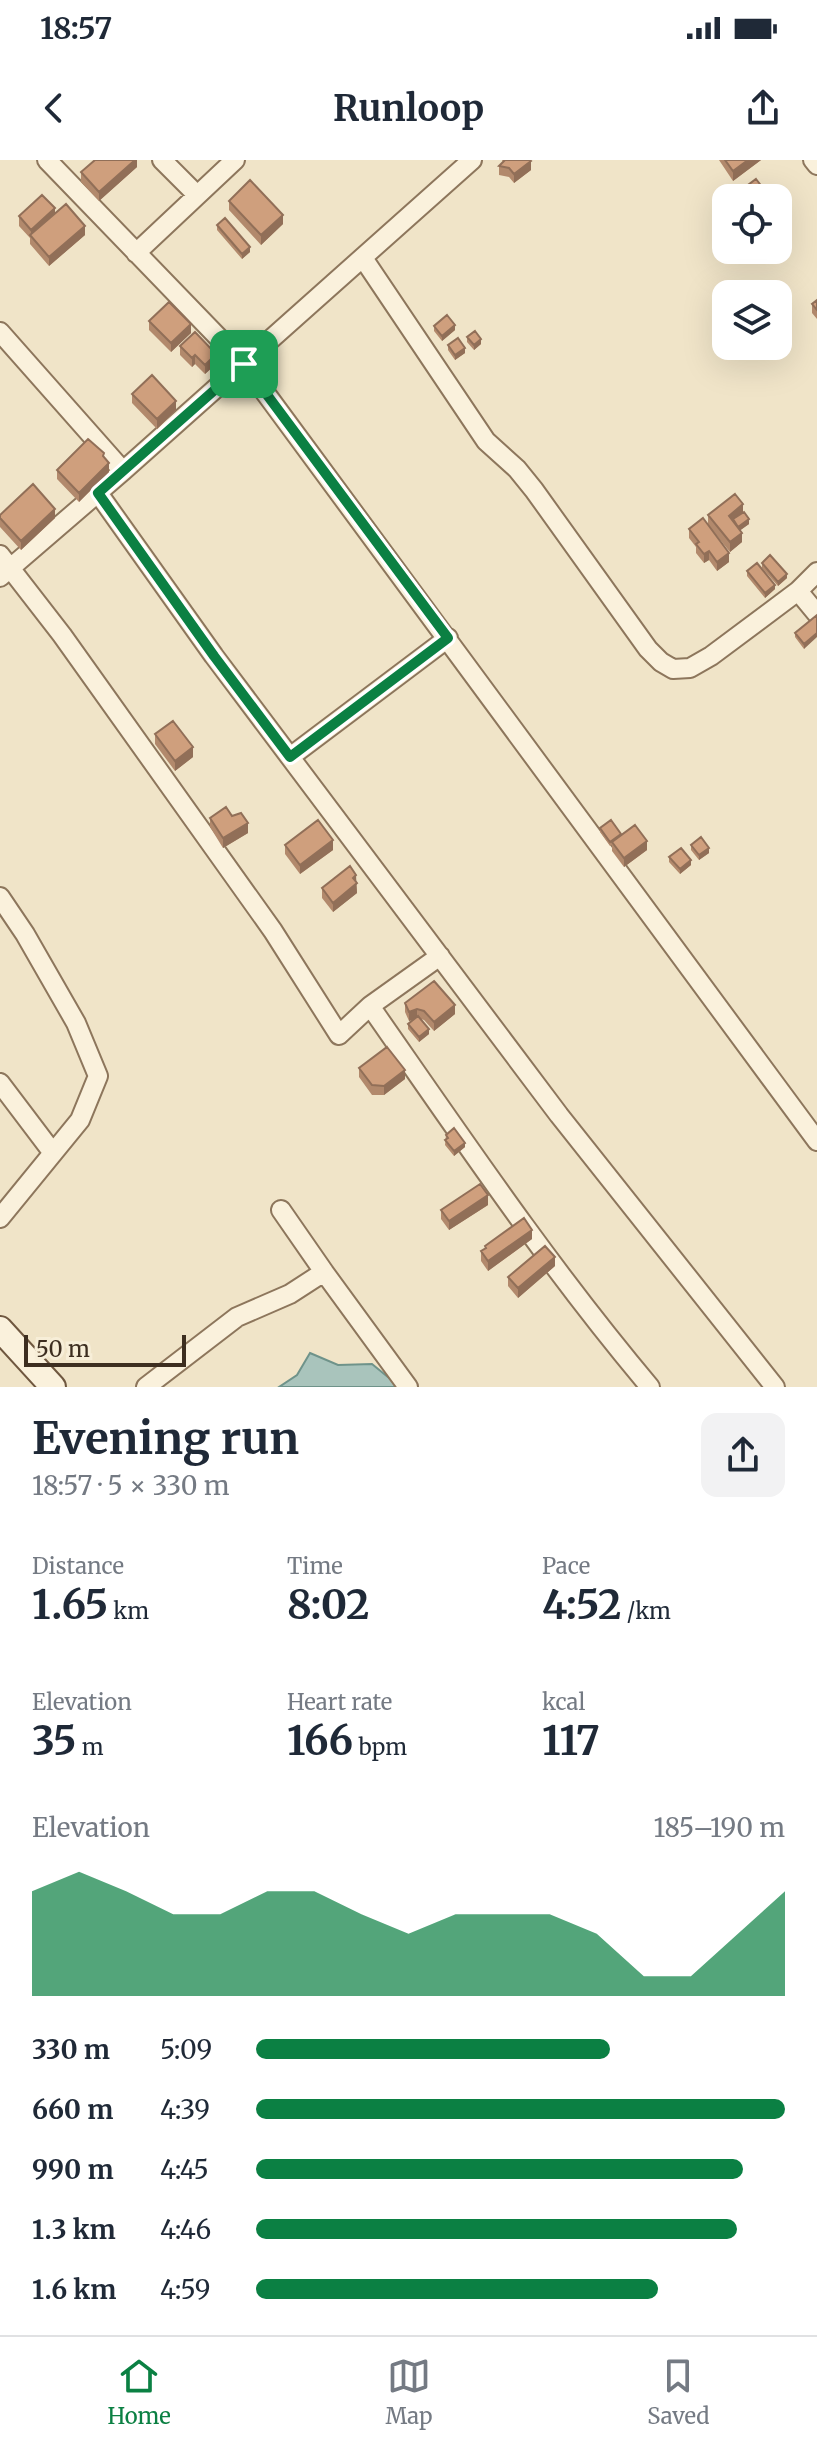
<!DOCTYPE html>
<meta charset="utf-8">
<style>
body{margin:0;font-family:Merriweather,serif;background:#f2f2f3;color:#1f2937;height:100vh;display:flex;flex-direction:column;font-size:30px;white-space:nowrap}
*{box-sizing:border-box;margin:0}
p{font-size:26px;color:#747a83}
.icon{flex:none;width:44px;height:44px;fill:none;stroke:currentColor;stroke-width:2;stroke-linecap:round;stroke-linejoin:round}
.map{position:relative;height:1227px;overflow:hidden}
.sheet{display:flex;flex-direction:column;background:#fff;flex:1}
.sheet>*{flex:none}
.controls{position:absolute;left:712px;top:24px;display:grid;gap:16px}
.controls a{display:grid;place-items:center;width:80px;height:80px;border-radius:16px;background:#fff;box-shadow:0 8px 32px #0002;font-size:40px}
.scale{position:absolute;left:24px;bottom:20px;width:162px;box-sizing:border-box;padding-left:8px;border:4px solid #3d2e20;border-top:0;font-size:22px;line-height:28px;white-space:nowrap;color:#3d2e20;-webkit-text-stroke:6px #f7eed8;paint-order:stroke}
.pin{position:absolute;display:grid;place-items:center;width:68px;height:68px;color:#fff;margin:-34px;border-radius:16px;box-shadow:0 4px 12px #0006}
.round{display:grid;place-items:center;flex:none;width:84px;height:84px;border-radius:16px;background:#f2f2f3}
.head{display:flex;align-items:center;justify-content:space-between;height:136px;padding:0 32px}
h1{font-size:44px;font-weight:700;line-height:60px}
.stats{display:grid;grid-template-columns:repeat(3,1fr);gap:12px;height:136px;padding:8px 32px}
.stats div{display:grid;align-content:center}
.stats b{font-size:40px;font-weight:700}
.stats small{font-size:22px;font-weight:400}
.stats p{font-size:22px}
.chart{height:224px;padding:16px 32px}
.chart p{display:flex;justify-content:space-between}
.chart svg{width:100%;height:144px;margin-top:8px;fill:#0b8043;opacity:.7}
ul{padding:0 32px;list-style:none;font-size:26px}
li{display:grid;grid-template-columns:128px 96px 1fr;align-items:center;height:60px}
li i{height:20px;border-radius:10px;background:#0b8043}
.status{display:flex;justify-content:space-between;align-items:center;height:56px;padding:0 40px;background:#fff;direction:ltr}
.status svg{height:22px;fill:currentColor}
header{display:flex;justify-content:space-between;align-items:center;height:104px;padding:0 32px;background:#fff;font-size:36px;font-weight:700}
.tabs{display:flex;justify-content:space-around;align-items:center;height:112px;border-top:2px solid #e0e1e3;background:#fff;font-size:22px;color:#747a83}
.tabs a{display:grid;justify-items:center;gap:4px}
.tabs .active{color:#0b8043}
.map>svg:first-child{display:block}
.water{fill:#a9c4bc;stroke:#6f938a;stroke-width:2}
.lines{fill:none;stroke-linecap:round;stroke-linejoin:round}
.street-casing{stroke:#8d765c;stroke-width:22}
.secondary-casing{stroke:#6f573f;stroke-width:28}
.street{stroke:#faf1dc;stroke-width:18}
.secondary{stroke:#faf1dc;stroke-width:24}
.wall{fill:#b2896c}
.shaded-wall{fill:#916f58}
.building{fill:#cf9f7d;stroke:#916f58;stroke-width:2}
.route-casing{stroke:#fff;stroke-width:16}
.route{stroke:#0b8043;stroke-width:10}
</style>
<div class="status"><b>18:57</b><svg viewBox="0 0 49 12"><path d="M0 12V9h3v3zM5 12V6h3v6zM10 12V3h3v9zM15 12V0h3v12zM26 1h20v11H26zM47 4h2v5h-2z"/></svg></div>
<header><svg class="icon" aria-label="back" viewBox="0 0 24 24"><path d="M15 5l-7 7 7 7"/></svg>Runloop<svg class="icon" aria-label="share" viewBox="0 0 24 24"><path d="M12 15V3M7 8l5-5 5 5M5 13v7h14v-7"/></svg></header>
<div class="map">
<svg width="817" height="1227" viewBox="0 0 817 1227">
<rect width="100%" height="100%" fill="#f0e4c8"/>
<!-- water -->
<path class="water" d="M310,1193L338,1205L372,1204L394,1222L396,1227H279L297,1215Z"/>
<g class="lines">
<!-- street casing -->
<g class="street-casing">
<path id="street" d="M47,0L244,204L817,981
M162,0L196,34
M813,0L817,5
M136,93L235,0
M363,98L486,281L517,309L534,330L648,489L661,502L673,509L690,508L711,496L798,431L817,412
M0,172L123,311
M98,333L214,496L559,955L775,1227
M0,395L62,475L273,771L339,875L370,846
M0,417L123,311L472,0
M798,431L817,454
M290,597L448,478
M0,737L25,774L76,863L98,916L80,960L0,1058
M440,796L370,846C460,975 548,1106 650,1227
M0,923L53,993
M324,1112L408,1227
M146,1227L237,1157L290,1134L324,1112L281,1050"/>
</g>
<!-- secondary casing -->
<g class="secondary-casing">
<path id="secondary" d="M0,1169L53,1227"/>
</g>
<!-- street -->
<use href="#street" class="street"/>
<!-- secondary -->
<use href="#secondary" class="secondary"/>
</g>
<!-- wall -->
<path class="wall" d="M137,0V7L99,41L81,22V12Z
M502,0H530L531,10L514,23L509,17L499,15V6L503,2Z
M719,0H761L733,21Z
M744,28L769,38H749L744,33Z
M229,41L283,64L261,85L229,50Z
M55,53L85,75L49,106L30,84V78L19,66V56Z
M217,65L250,92L242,99L217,70Z
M817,140V159L812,153V144Z
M149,161L191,173L171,192L149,170Z
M434,166L455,170L442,181L434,171Z
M467,177L481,184L474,190L467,182Z
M448,185L465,193L455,200L448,190Z
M180,186L216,204L205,214L195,204L192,207L180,195Z
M132,234L176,250L157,269L132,243Z
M57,310L109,312L79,342L57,319Z
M743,352L749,364L740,370L742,382L730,392L708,365V355Z
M0,355L55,358L21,390L0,367Z
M689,369L729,402L717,411L709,400L704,403L696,393V387L689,378Z
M762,403L787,418L778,426L762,408Z
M747,411L775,429L765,438L747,416Z
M817,455L804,489L795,477V473Z
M155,574L193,597L175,611L155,584Z
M232,656L248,673L223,688L210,667V658Z
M600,668L621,674L647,690L624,707L612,691V685L610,686L600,672Z
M285,685L333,690L300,714L285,694Z
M691,685L709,693L699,700L691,690Z
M669,697L691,705L680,714L669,702Z
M356,722L357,733L333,752L322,738V728Z
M405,843L455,854L434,871L424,860L421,859L429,874L419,882L408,869V864L413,860L409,861L405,852Z
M359,908L405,919L384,935H372L359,917Z
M446,975L465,987L454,996L445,985Z
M488,1045L449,1070L441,1059V1050Z
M532,1079L488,1111L481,1101V1091L485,1088V1086Z
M555,1106L518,1138L508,1126V1117Z"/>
<!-- shaded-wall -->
<path class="shaded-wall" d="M135,0H137V7L99,41V32Z
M748,0H761L733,21V11Z
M531,1V10L514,23V14Z
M55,48V57L31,76V70Z
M283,55V64L261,85V75Z
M85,66V75L49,106V97Z
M250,87V92L242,99V94Z
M191,164V173L171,192V183Z
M455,165V170L442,181V176Z
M481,179V184L474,190V185Z
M465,188V193L455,200V195Z
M216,194V204L205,214V205Z
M195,195V204L192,207V198Z
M176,241V250L157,269V259Z
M109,303V312L79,342V333Z
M743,344V354L733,362L729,356Z
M55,349V358L21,390V381Z
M749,359V364L738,372V367Z
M742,373V382L730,392V382Z
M709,391V400L704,403V394Z
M729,393V402L717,411V402Z
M787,414V418L778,426V422Z
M775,425V429L765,438V433Z
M817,473V477L804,489V484Z
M193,587V597L175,611V601Z
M248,663V673L223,688V678Z
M333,680V690L300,714V705Z
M647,681V690L624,707V698Z
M709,688V693L699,700V695Z
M691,700V705L680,714V709Z
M356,715L357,733L333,752V743Z
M455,845V854L434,871V862Z
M417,849V858L409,861V852Z
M429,869V874L419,882V877Z
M405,910V919L384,935V926Z
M465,983V987L454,996V991Z
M488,1035V1045L449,1070V1061Z
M532,1070V1079L488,1111V1101Z
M555,1097V1106L518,1138V1128Z"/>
<!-- building -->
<path class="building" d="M95,0H135L99,32L81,12Z
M505,0H530L531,1L514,14L509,8L499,6Z
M725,0H748L733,11Z
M756,19L769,36L767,38H752L744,28Z
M250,20L283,55L261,75L229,41Z
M42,35L55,48L31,70L19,56Z
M66,44L85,66L49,97L30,75Z
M225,58L250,87L242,94L217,65Z
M817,140V150L812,144Z
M169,142L191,164L171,183L149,161Z
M447,155L455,165L442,176L434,166Z
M475,171L481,179L474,185L467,177Z
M195,172L216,194L205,205L195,195L192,198L180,186Z
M458,178L465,188L455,195L448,185Z
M152,215L176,241L157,259L132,234Z
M88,279L104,293L103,296L109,303L79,333L57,310Z
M33,324L55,349L21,381L0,358V355Z
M735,334L743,344L729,356L742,373L730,382L708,355Z
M744,352L749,359L738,367L733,359Z
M703,358L729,393L717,402L709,391L704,394L696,384L699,382L689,369Z
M770,395L787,414L778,422L762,403Z
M757,403L775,425L765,433L747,411Z
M817,455V473L804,484L795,473Z
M173,561L193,587L175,601L155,574Z
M226,647L232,656L241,653L248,663L223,678L210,658Z
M318,660L333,680L300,705L285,685Z
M611,660L621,674L610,682L600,668Z
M635,665L647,681L624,698L612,682Z
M701,677L709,688L699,695L691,685Z
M681,688L691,700L680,709L669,697Z
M350,706L356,715L353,718L357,723L333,743L322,728Z
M434,821L455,845L434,862L424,851L417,849L409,852L405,843Z
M418,856L429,869L419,877L408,864Z
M387,887L405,910L384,926L372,925L359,908Z
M454,968L465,983L454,991L445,980L448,978L446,975Z
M480,1024L488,1035L449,1061L441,1050Z
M524,1058L532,1070L488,1101L481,1091L486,1088L485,1086Z
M545,1086L555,1097L518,1128L508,1117Z"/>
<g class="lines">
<!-- route casing -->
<g class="route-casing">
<path id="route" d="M244,204L448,478L290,597L214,496L98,333Z"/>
</g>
<!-- route -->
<use href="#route" class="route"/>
</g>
</svg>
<div class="controls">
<a><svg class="icon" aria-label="locate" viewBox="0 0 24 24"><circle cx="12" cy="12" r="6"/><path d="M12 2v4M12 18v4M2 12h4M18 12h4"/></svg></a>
<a><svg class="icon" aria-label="layers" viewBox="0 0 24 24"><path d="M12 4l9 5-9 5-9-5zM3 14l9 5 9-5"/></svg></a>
</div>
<div class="scale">50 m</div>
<div class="pin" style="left:244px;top:204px;background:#1e9e55"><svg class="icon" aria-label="arrive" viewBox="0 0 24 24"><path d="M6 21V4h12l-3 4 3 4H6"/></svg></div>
</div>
<section class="sheet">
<div class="head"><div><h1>Evening run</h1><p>18:57 · 5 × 330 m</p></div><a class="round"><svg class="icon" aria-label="share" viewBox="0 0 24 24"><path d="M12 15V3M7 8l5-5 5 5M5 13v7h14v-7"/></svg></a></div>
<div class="stats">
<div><p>Distance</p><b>1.65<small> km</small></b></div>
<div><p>Time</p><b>8:02</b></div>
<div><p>Pace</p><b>4:52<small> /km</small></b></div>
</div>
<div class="stats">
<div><p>Elevation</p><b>35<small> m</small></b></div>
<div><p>Heart rate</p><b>166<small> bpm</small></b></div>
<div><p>kcal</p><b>117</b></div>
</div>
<div class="chart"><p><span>Elevation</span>185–190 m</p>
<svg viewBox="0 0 160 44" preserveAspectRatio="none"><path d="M0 44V12L10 6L20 12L30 19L40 19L50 12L60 12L70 19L80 25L90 19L100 19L110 19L120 25L130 38L140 38L150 25L160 12V44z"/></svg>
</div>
<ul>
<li><b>330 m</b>5:09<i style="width:67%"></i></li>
<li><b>660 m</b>4:39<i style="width:100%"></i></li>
<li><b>990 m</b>4:45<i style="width:92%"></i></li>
<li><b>1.3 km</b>4:46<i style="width:91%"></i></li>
<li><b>1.6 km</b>4:59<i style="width:76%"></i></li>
</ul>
</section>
<nav class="tabs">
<a class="active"><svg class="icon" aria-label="home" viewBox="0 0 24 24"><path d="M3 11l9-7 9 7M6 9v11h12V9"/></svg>Home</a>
<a><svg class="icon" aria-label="map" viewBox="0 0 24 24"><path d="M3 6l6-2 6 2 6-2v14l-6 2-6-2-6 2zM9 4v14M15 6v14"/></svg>Map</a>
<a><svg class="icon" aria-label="saved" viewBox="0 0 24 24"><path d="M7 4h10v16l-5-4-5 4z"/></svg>Saved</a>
</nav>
